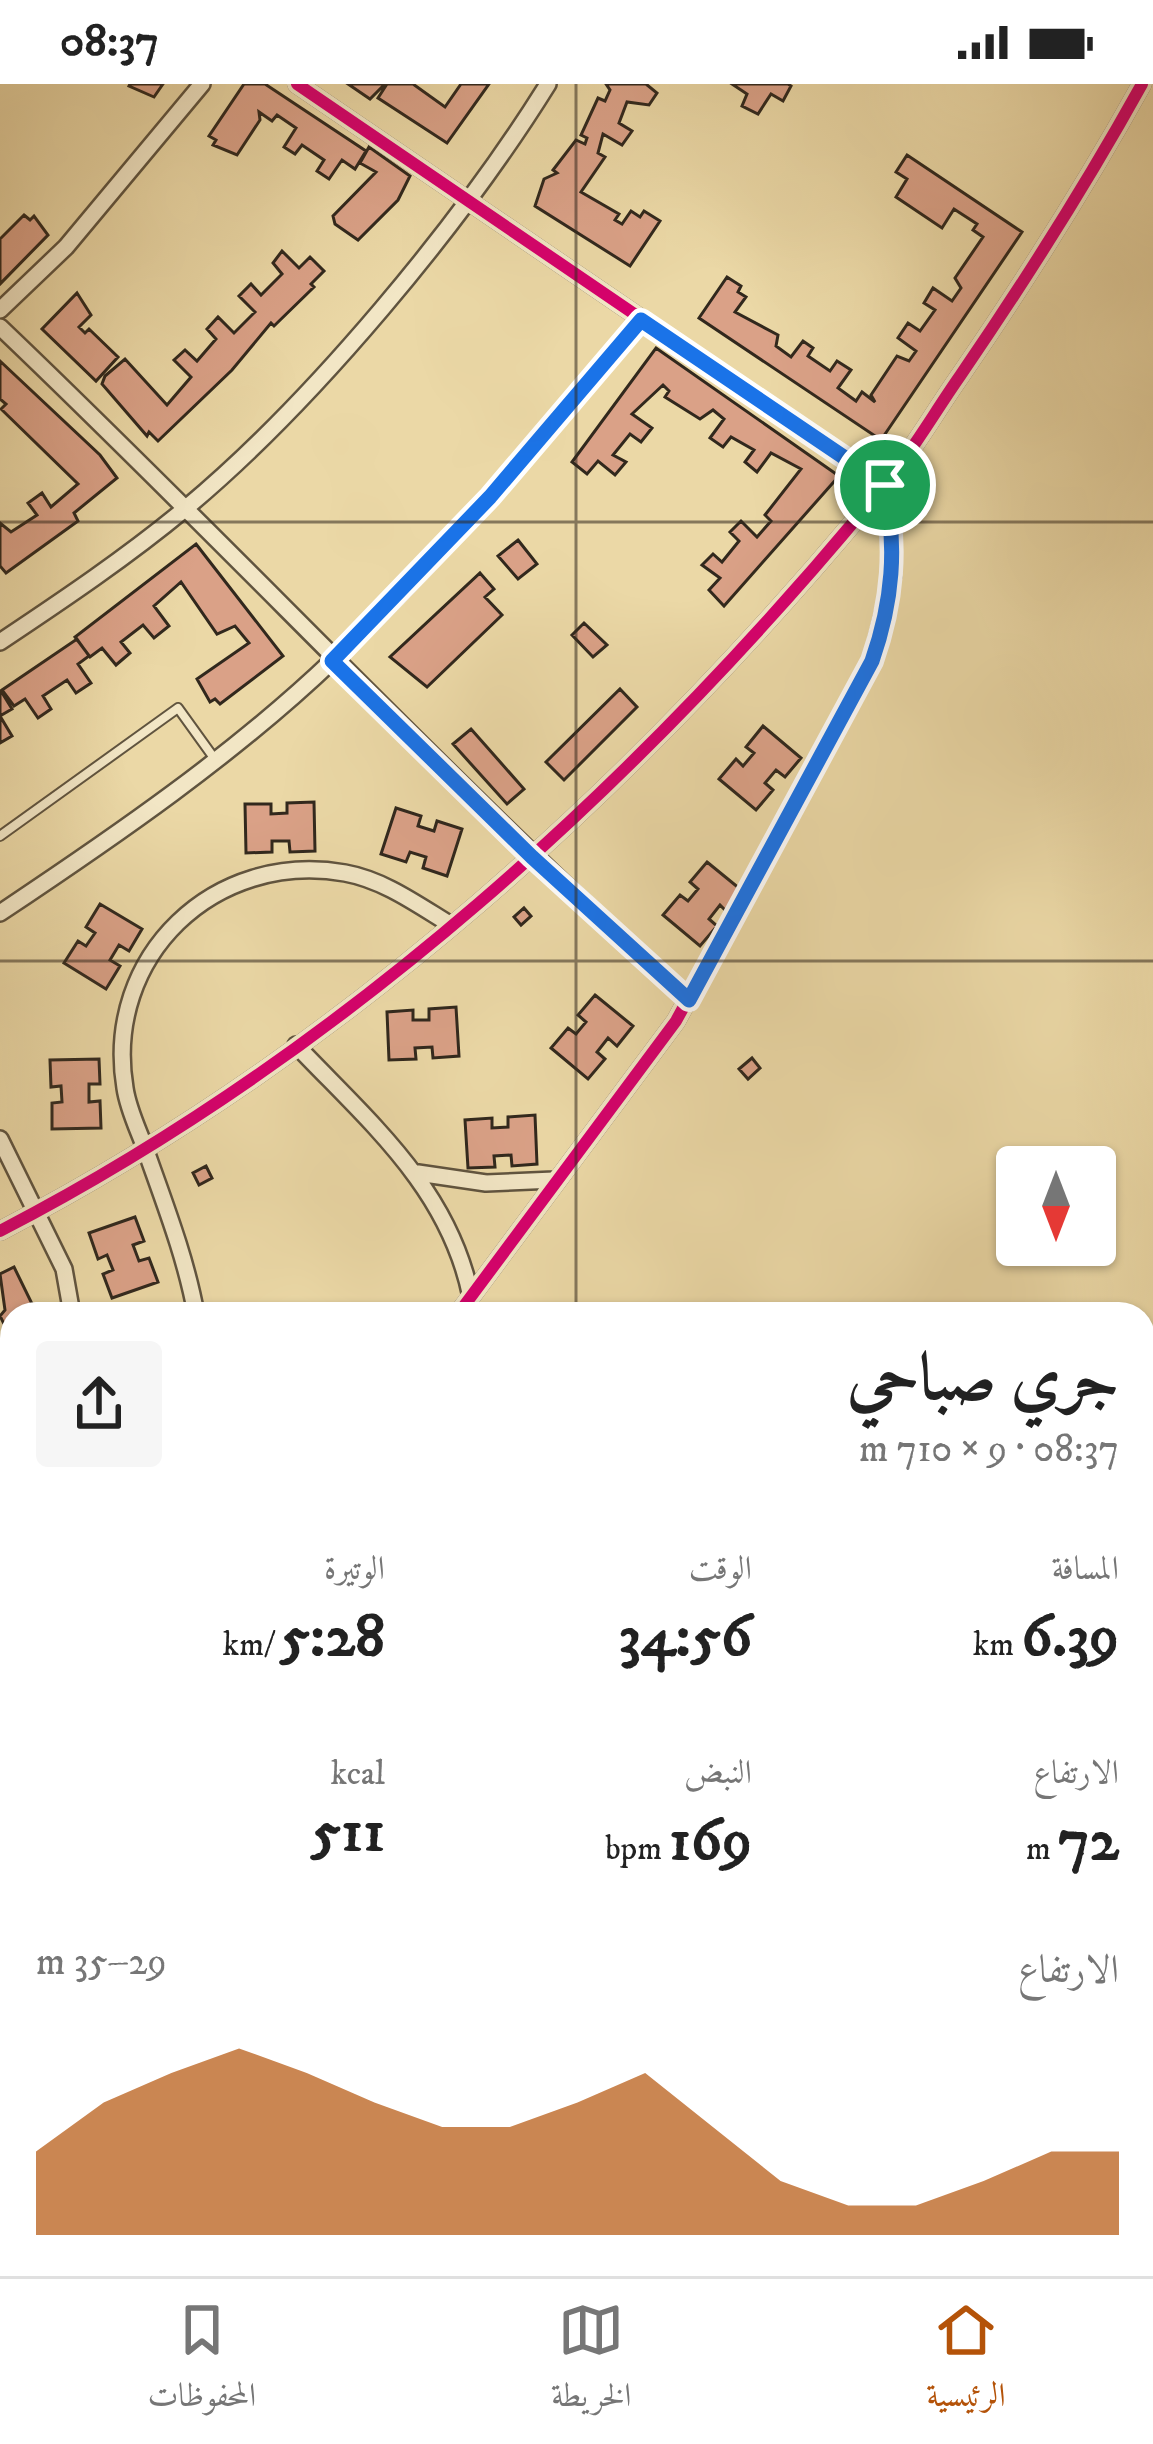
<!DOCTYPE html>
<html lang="ar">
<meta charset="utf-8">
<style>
body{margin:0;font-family:"IM FELL DW Pica",Amiri,serif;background:#f6f6f6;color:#222;direction:rtl;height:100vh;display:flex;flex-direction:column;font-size:45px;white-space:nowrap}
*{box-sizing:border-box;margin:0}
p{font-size:39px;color:#767676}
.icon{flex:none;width:66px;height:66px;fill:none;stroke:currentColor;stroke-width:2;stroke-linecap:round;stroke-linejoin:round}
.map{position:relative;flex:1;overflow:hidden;direction:ltr}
.details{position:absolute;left:0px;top:1218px;width:1155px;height:975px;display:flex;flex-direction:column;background:#fff;border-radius:36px 36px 0 0;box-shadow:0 3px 9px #0004;direction:rtl}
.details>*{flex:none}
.needle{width:78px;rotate:180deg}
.tools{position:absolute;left:996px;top:1062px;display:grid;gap:24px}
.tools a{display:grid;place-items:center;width:120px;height:120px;border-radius:12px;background:#fff;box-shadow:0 3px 9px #0004;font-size:60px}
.pin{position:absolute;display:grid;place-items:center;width:102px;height:102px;color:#fff;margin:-51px;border:6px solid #fff;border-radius:50%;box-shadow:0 3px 12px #0007}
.round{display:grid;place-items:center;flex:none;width:126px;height:126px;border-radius:12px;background:#f6f6f6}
.overview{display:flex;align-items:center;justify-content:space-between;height:204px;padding:0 36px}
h1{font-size:66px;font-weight:700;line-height:90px}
.metrics{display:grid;grid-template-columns:repeat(3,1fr);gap:18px;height:204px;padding:12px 36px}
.metrics div{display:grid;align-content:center}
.metrics b{font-size:60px;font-weight:700}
.metrics small{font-size:33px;font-weight:400}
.metrics p{font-size:33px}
.chart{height:336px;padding:24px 36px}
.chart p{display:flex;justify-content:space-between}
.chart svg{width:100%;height:216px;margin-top:12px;fill:#b45309;opacity:.7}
.status{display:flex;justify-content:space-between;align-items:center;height:84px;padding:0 60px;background:#fff;direction:ltr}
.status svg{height:33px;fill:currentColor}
.tab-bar{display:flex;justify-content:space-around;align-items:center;height:168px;border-top:3px solid #e0e0e0;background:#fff;font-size:33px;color:#767676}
.tab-bar a{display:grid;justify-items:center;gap:6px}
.tab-bar .active{color:#b45309}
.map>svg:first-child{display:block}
.building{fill:#daa187;stroke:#31281d;stroke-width:3}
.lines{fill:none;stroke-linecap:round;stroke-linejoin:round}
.service-casing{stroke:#60543f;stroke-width:12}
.minor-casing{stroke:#60543f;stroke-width:20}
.trunk-casing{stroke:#31281d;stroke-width:28}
.service{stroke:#f2e6c5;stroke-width:8}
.minor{stroke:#f2e6c5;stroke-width:15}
.trunk{stroke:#ebd8a6;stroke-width:24}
.cycleway-casing{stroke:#f2e6c5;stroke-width:20}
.cycleway{stroke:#d6006c;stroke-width:12}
.route-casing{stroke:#fff;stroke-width:24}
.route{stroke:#1a73e8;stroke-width:15}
.grid{fill:none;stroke:#31281d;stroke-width:3;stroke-opacity:0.55}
</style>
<div class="status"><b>08:37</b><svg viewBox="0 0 49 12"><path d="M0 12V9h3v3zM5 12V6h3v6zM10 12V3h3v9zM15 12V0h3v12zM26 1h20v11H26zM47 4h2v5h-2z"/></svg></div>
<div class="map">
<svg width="1153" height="2192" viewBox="0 0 1153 2192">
<rect width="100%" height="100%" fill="#ebd8a6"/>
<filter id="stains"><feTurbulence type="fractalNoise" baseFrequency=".00167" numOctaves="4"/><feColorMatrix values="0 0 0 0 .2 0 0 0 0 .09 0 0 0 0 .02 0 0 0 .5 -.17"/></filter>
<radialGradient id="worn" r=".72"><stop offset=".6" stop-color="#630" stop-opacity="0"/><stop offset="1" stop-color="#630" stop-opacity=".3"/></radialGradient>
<!-- building -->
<path class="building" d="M163,0L154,13L129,2L130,0Z
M244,0H265L366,67L355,85L342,76L329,95L317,87L324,76L302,61L295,70L284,63L296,44L277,31L272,37L259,28L260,36L237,71L213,61L216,56L209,52Z
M348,0H385L370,15Z
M387,0H413L445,23L461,0H489L447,59L378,14Z
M606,0H646L657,9L649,21L627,18L619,39L632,47L622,61L603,50L598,69L605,73L581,108L619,130L615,136L622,140L631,127L640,133L644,127L660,137L630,182L535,122L544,95L557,89L553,86L576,56L585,60L587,54L581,51L598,14L605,17L610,6Z
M732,0H788L791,2L783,17L771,10L758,30L742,22L747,10Z
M369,63L410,92L398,116L358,156L335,140L333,132L376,88L360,79Z
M907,71L1022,148L881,356L699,234L727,193L741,202L738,208L746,213L735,228L778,251L776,262L791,273L803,257L813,264L808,272L830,287L837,277L851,286L838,304L856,317L862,308L875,318L871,311L897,272L909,277L916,267L898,254L908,239L920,247L935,226L924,219L933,204L952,217L961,204L955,194L983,153L973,146L977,140L954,125L942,144L896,113L907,95L896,88Z
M24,131L30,136L34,132L48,151L0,200V155Z
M282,167L299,184L310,173L324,187L311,200L314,203L274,242L271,239L232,286L158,357L149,348L147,352L102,300L105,292L125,275L167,321L191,293L174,276L185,266L197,277L216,255L207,245L218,233L234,249L255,228L239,212L251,200L261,211L282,190L273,179Z
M77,209L91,231L79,243L85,249L89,245L118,273L96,297L42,245Z
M656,264L839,392L724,522L709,506L720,494L702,481L713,470L722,478L739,457L730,448L741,437L757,453L771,437L765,431L801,385L771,369L757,388L745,378L754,366L731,353L723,363L710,354L724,335L713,326L700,335L665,313L669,307L663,301L632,330L652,344L641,358L630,350L613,371L626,378L615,391L598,377L587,390L572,378Z
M0,277L100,371L117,394L74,429L78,437L6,489L0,482V439L11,448L37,431L28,419L42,409L51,423L78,400L1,325L6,320L0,315Z
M518,456L537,480L518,495L498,472Z
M196,460L283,572L220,620L215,615L210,618L197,595L249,559L235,542L217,550L181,498L154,522L169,542L154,554L143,541L121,558L130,569L116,581L102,564L90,573L75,553Z
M480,489L494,505L485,513L502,531L427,603L390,573Z
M584,539L607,561L593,573L572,551Z
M77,555L89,572L78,580L91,599L76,609L67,596L43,612L51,625L38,634L25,615L14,622L2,606Z
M620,605L637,623L564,696L546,678Z
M1,607L12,625L0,632L12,652L0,659V608Z
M763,642L801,674L785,693L776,686L765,699L773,706L756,726L719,695L736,675L743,682L754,669L746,663Z
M471,645L524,705L507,720L453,660Z
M314,718L315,767L290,768L289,757H272V768L246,769L245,720H271V730L287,729V719Z
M396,724L421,732L418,742L434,747L437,737L462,745L447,792L423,784L426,773L410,768L406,778L381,770Z
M707,778L745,809L728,829L720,821L709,835L717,842L700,862L663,831L680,811L688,817L698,805L690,798Z
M100,820L142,845L129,867L119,861L110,876L120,882L106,905L64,879L78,857L86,862L95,849L86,843Z
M524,824L531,832L521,841L514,833Z
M595,911L633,942L617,962L608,954L597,968L605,975L588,995L551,964L568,944L576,950L586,938L578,931Z
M456,923L459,972L433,974L432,963L415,964L416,975L389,976L387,928L413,926V936H429V925Z
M752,974L760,984L748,995L739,985Z
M99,975L100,1000H89V1018L100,1017L101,1044L52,1045V1019L62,1018L61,1002L51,1003L50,976Z
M535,1031L537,1080L512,1082L511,1071L494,1072L495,1083L468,1084L465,1036L492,1034V1044L508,1043V1033Z
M206,1082L212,1094L199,1101L193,1089Z
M135,1133L144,1157L133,1161L139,1177L149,1174L158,1198L112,1214L103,1190L113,1186L107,1171L98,1175L89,1149Z
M14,1183L37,1230H12V1256L0,1232L5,1226L0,1190Z
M12,1315V1392L0,1397V1366L9,1362L0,1319Z
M0,1713L12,1729V1756L5,1761L0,1755Z"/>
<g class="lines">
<!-- service casing -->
<g class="service-casing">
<path id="service" d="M0,752L178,624L214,674"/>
</g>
<!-- minor casing -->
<g class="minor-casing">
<path id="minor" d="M297,0L885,401L893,490L872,577L676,937L458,1230
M0,226L66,163L202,0
M0,243C233,465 451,700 689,916
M0,558C63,516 127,473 186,424C312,319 461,140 548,0
M0,829C114,753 235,670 334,575C444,469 543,352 641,236
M296,961C369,1038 449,1104 471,1213
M0,1055L64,1185L72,1230
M418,1089L486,1099L554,1096
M0,1147C342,970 639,699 882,404C911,370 934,329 960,292C1025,197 1086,101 1142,0
M196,1230C186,1174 164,1118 145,1064C138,1045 128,1025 125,1004C103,872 215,766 345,789C384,796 418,821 451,841
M0,1427L12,1422
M0,1627L12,1608
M1143,1652L1153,1662
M0,1853L12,1839"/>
</g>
<!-- trunk casing -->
<g class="trunk-casing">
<path id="trunk" d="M1143,1342L1153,1332
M1143,1381L1153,1371
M0,1954L12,1950
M0,1983L12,1979"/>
</g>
<!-- service -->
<use href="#service" class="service"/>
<!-- minor -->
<use href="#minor" class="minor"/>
<!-- trunk -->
<use href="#trunk" class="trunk"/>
<!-- cycleway casing -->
<g class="cycleway-casing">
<path id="cycleway" d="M297,0L885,401L893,490L872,577L676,937L458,1230
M0,1147C342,970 639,699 882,404C911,370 934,329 960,292C1025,197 1086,101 1142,0"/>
</g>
<!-- cycleway -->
<use href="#cycleway" class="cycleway"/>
</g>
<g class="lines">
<!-- route casing -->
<g class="route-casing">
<path id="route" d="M641,236L885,401C897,463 893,517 872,577L689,916L532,773L332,577L490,413Z"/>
</g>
<!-- route -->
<use href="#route" class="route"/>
</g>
<!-- grid -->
<path class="grid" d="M576,0V1230M0,438H1153M0,877H1153M0,1315H12M1143,1315H1153M0,1754H12M1143,1754H1153M576,2181V2192"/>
<rect width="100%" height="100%" filter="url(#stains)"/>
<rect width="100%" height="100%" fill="url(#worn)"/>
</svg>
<div class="tools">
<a><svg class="needle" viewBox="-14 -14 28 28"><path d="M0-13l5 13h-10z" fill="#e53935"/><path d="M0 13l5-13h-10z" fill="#767676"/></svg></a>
</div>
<div class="pin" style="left:885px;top:401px;background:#1e9e55"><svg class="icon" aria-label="arrive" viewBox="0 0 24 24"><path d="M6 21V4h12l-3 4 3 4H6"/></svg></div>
<section class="details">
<div class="overview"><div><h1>جري صباحي</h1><p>08:37 · 9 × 710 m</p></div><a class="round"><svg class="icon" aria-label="share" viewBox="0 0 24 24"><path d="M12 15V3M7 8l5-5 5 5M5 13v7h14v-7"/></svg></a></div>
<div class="metrics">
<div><p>المسافة</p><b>6.39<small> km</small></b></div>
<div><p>الوقت</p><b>34:56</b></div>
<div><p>الوتيرة</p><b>5:28<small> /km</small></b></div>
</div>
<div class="metrics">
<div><p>الارتفاع</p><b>72<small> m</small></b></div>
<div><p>النبض</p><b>169<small> bpm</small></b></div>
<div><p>kcal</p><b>511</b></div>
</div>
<div class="chart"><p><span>الارتفاع</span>29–35 m</p>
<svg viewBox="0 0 160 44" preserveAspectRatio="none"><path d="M0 44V27L10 17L20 11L30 6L40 11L50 17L60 22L70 22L80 17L90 11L100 22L110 33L120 38L130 38L140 33L150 27L160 27V44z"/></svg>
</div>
</section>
</div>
<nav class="tab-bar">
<a class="active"><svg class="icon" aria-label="home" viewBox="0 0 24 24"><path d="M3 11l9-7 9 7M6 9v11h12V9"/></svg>الرئيسية</a>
<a><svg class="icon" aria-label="map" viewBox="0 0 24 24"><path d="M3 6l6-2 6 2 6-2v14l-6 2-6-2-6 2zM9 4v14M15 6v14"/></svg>الخريطة</a>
<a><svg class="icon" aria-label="saved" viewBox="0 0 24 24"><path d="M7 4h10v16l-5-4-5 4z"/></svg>المحفوظات</a>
</nav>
